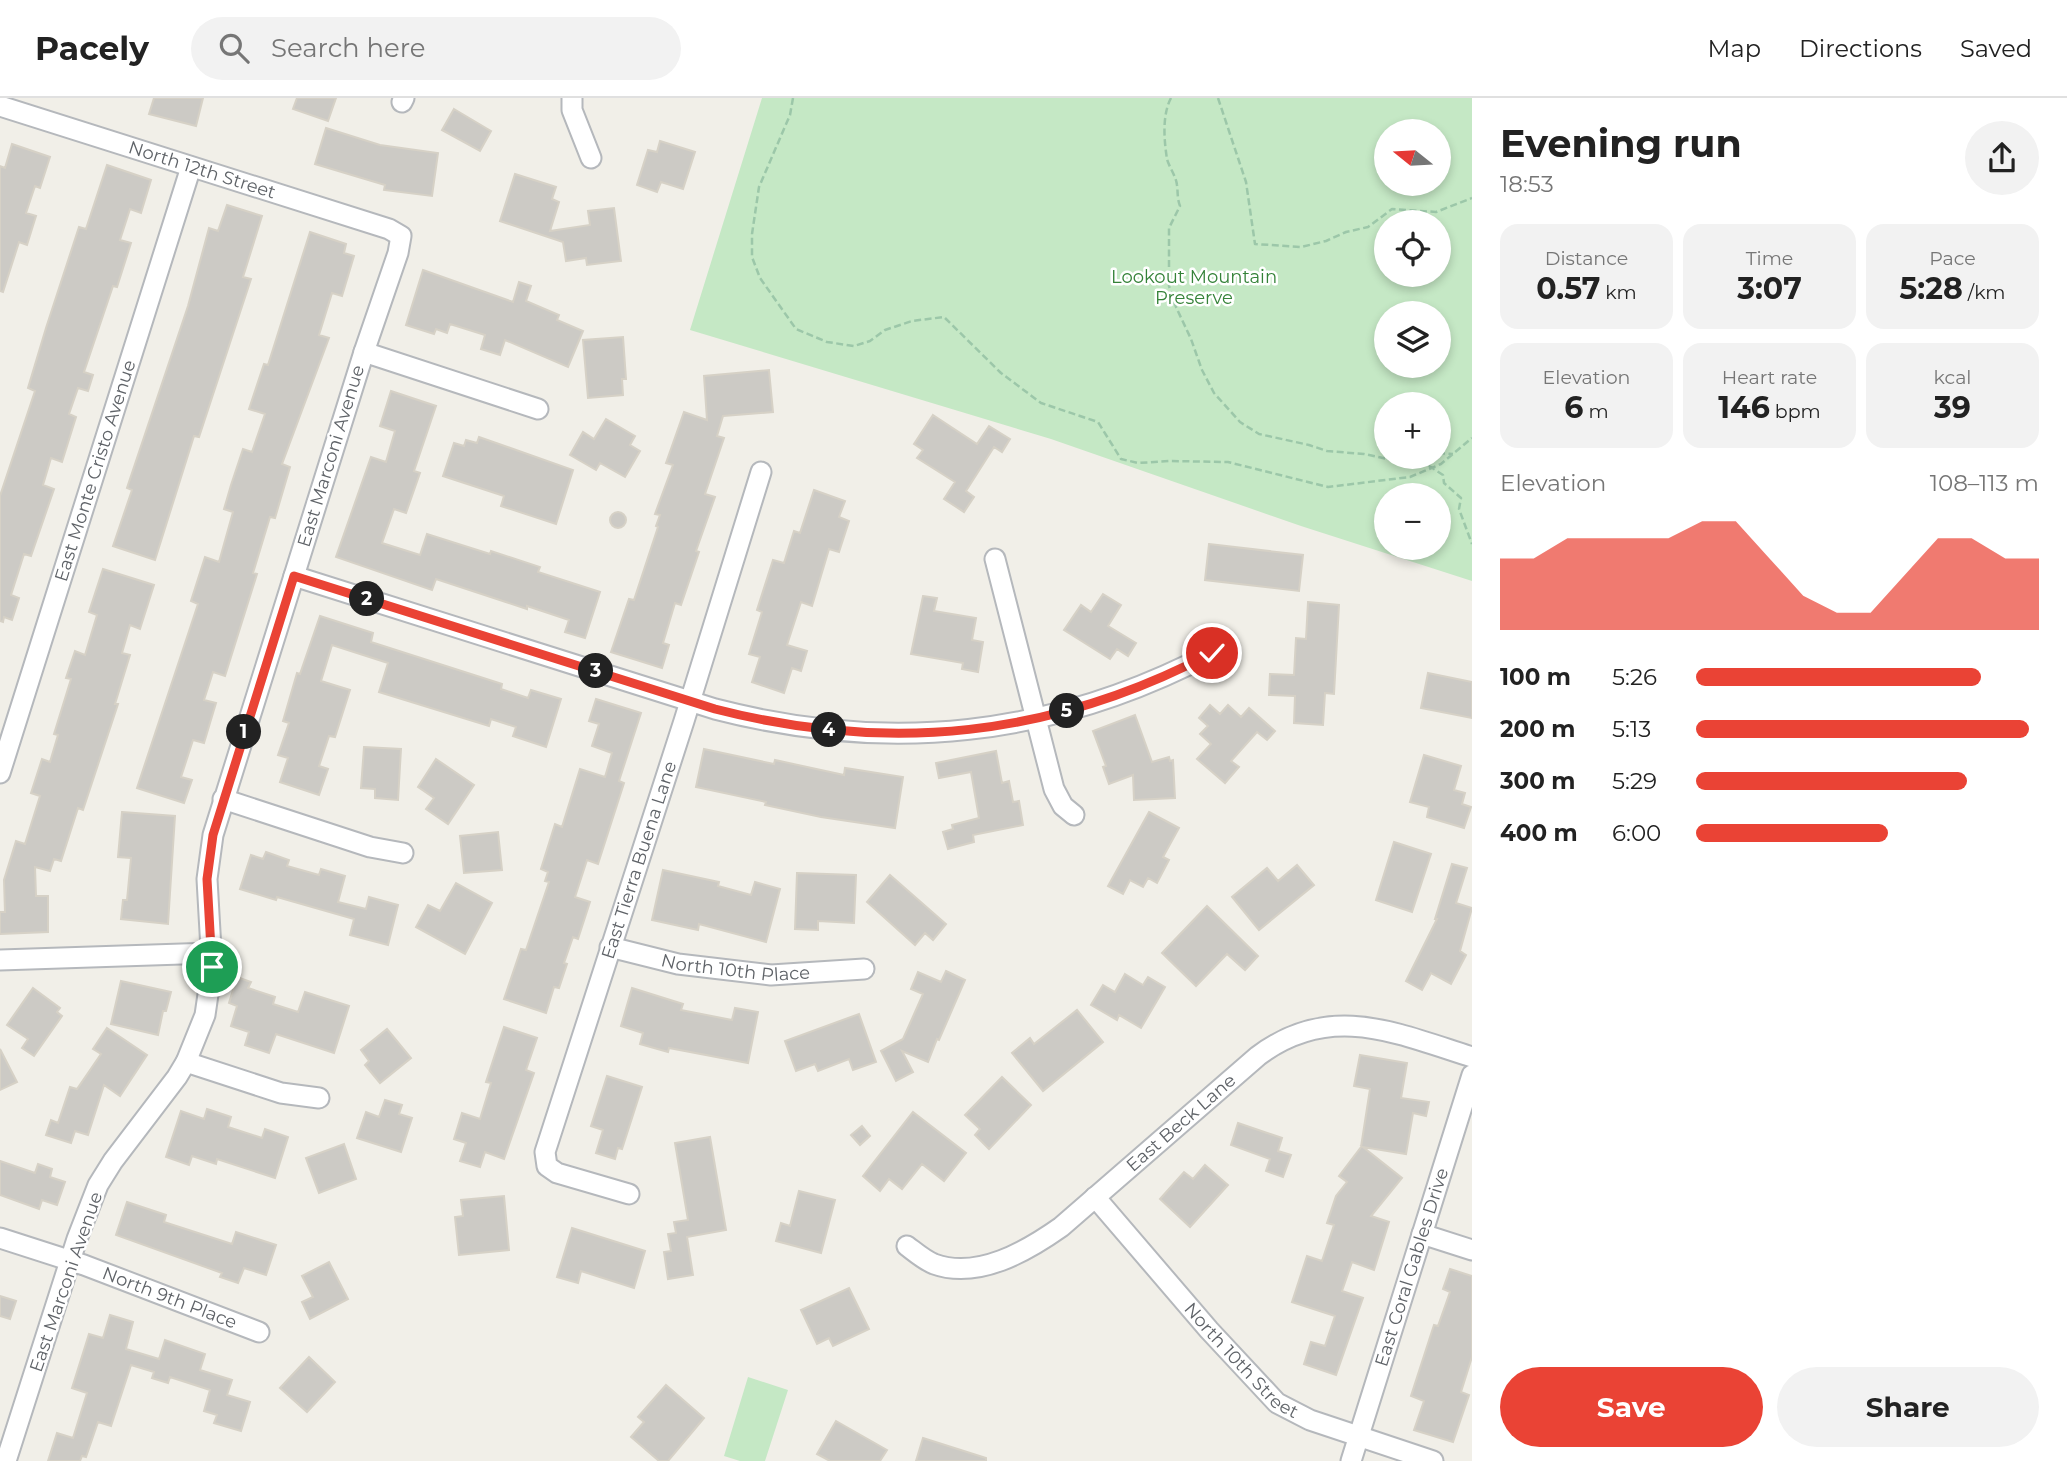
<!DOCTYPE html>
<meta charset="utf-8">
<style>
body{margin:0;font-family:Montserrat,sans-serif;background:#f2f2f2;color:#222;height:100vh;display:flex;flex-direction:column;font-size:26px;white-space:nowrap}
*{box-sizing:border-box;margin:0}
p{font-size:23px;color:#767676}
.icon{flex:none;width:38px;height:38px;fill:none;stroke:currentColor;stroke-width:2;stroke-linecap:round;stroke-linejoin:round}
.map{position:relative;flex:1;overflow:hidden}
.side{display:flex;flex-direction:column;background:#fff;width:595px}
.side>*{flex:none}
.needle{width:46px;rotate:288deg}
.tools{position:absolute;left:1374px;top:21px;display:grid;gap:14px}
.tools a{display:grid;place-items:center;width:77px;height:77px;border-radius:50%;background:#fff;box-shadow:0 4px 10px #0003;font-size:35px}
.pin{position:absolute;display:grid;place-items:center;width:60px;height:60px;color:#fff;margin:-30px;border:4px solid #fff;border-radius:50%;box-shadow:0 2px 7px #0007}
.km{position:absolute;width:35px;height:35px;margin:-18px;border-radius:50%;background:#222;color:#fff;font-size:19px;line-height:35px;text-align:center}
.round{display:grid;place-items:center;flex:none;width:74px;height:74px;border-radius:37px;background:#f2f2f2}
.overview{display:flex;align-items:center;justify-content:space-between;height:119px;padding:0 28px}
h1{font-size:38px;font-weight:700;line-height:52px}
.figures{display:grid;grid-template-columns:repeat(3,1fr);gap:10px;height:119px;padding:7px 28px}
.figures div{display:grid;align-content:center;border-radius:18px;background:#f2f2f2;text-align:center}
.figures b{font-size:30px;font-weight:700}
.figures small{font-size:19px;font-weight:400}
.figures p{font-size:19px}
.chart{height:196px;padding:14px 28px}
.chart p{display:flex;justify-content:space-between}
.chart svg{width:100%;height:126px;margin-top:7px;fill:#ea4335;opacity:.7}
.primary-button{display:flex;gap:14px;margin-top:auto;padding:14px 28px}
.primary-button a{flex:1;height:80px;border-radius:42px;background:#ea4335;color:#fff;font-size:28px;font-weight:700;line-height:80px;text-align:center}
.primary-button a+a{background:#f2f2f2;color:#222}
ul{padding:0 28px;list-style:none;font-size:23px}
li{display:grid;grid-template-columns:112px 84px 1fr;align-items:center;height:52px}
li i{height:18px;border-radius:9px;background:#ea4335}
header{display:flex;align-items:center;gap:42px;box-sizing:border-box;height:98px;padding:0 35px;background:#fff;border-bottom:2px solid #e0e0e0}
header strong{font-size:33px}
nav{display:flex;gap:38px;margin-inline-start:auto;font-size:24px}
.search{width:490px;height:63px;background:#f2f2f2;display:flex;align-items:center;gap:18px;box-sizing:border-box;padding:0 24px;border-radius:38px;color:#767676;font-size:26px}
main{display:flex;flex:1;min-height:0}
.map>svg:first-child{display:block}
.green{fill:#c5e8c5;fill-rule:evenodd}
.building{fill:#cccac5;stroke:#d6d1c6;stroke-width:2}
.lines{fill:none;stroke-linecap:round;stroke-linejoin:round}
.minor-casing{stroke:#b5b8bc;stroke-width:23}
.path{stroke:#9cc7a9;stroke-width:2.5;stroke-dasharray:7 3.5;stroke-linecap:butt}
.minor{stroke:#fff;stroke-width:19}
.route-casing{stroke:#fff;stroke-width:14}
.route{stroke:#ea4335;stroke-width:9}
.labels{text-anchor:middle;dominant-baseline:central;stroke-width:5;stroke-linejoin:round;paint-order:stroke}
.street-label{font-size:18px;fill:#5f6368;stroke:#fff}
.park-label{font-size:18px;fill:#348238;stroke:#fff}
</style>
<header>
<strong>Pacely</strong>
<div class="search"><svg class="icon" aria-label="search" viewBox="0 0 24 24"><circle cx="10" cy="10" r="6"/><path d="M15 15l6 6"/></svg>Search here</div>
<nav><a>Map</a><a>Directions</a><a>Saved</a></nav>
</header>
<main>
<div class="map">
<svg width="1472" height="1363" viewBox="0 0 1472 1363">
<rect width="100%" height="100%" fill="#f1efe8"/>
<!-- green -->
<path class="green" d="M762,0H1472V483L1301,428L1051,341L690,232ZM1386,33H1438V86H1386ZM1386,124H1438V177H1386ZM1438,215V268H1386V215ZM1386,306H1438V359H1386ZM1386,397H1438V450H1386Z
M748,1279L788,1292L765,1363H740L724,1358Z"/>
<!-- building -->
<path class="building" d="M154,0H203L196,28L149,16Z
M297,0H336L328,23L293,11Z
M454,11L491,33L480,53L442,32Z
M326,30L380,47L438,55L432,98L384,92L385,87L315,66Z
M660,43L695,54L683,91L661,84L657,94L637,87L648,52L657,54Z
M12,46L50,59L40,90L35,88L26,115L36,118L27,147L19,144L3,194L0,193V68L5,70Z
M107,67L151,82L141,115L130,111L120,142L131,145L117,189L113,188L84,274L93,277L88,293L78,290L69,316L76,319L62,364L51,360L43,387L54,391L31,458L24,456L11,497L19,500L12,522L4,519L3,524L0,523V398L35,293L28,290L46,230L79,129L86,131Z
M515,76L556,89L552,101L559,104L550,133L590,127L588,113L614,110L621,163L587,167L586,160L566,163L563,144L500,123Z
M227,107L262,118L243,179L251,181L199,339L194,338L155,462L113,448L132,392L127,390L188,208L209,130L218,133Z
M310,134L346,146L344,155L354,158L342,198L332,195L319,237L329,240L282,366L290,369L275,420L270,419L253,475L257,476L225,578L213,574L204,602L216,605L204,645L193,642L181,679L192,682L184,705L137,690L198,506L191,503L205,459L219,464L233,414L224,411L231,387L243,351L252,354L265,316L249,311L264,266L268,267Z
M423,172L513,204L519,184L531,188L526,203L559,217L557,222L583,233L568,269L505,242L500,257L481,251L485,237L450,226L447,235L436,231L434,236L406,227Z
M623,239L626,281H622L623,297L588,300L583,242Z
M769,272L773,314L723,318L717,338L724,340L705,396L715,399L696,453L699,454L681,507L675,505L663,545L669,547L662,570L611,554L629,501L634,502L658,429L656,428L660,417L655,416L673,367L666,365L684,314L707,322L704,278Z
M391,293L436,308L414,373L420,375L406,415L394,411L382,445L420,457L427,436L490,456L491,453L540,469L538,474L600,494L585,540L565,534L569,522L527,508V511L436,481L432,492L336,459L371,359L386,364L395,333L380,328Z
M933,317L977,346L989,328L1010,341L1002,354L994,349L966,393L974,399L964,414L944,401L955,384L917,360L923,352L914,346Z
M606,321L635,338L630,347L640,353L625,379L600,365L596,372L570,357L583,334L594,341Z
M479,339L573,372L556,426L501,408L504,398L443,378L454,345L464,348L466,342L477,345Z
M814,392L845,403L839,419L849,423L839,454L829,451L812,508L801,504L787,547L807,553L801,573L792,570L784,595L752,584L760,559L749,556L762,514L757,512L773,462L784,465L794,433L800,435Z
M610 422a8 8 0 1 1 16 0a8 8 0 1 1-16 0Z
M1209,446L1303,457L1299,493L1205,482Z
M103,471L154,487L140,531L130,527L122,555L130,557L115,606H118L83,712L78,710L61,763L54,761L50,773L35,769L36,798H48V834L0,836V814H5L4,782L16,743L25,746L40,698L31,695L42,661L50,664L58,637L54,636L71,581L66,580L75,553L85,557L97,517L89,514Z
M1103,496L1121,507L1108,528L1136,545L1128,558L1117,551L1110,561L1064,532L1081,507L1091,514Z
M923,498L937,500L934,513L976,520L972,542L983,544L978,574L962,571L963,565L911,556Z
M1308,504L1339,507L1334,596L1325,595L1323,627L1294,625L1295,598L1269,597L1270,576L1294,577L1296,540L1306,541Z
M320,518L373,535L371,544L502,586L501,591L528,600L531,592L561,601L546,649L513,638L516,629L491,621L489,628L379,594L388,565L332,547L321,583L350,592L335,639L329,638L319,668L328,671L319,697L280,684L288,660L278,657L289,625L283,623L297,575L300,576Z
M1428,575L1472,584V620L1421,610Z
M596,601L641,615L619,683L624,685L598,766L587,762L575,799L590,804L578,841L573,839L564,865L567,866L559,890L554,889L546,915L504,901L521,851L526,852L549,784L545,783L548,774L541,771L555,726L562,729L580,671L605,679L612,655L592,648L599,626L589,623Z
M1210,607L1220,616L1228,607L1241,619L1249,610L1275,633L1267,642L1257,634L1231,663L1239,669L1225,685L1197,661L1211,646L1200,636L1208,628L1199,620Z
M1135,617L1152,664L1169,659L1170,663L1173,662L1175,700L1134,702L1133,677L1109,686L1103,669L1106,668L1093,633Z
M364,649L401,651L398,702L375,700V691L361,690Z
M704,651L774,666L775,662L844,677L845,670L903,679L895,730L821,719L765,707L766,704L696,689Z
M996,653L1002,685L1009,683L1013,704L1019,703L1023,727L973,737L974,744L948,751L943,734L953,731L952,727L979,720L971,674L939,680L936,665Z
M1424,657L1461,668L1454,692L1465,695L1462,706L1471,709L1464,730L1427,719L1429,709L1410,704Z
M436,661L474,687L448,726L426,711L434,700L418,689Z
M122,714L175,718L168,826L121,821L123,802H127L131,760L118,759Z
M1149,714L1179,730L1163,759L1169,762L1157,785L1148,780L1143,789L1130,782L1123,796L1108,788Z
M498,734L502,772L464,775L460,738Z
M1394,744L1431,756L1412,814L1376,802Z
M266,754L289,762L287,768L319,777L321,771L345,778L338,804L366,811L369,799L398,807L388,847L350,837L354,821L277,799L276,802L240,791L251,757L263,761Z
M1452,766L1467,770L1456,805L1472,810L1460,853L1466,857L1451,886L1431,875L1422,892L1406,883L1437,821H1435Z
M1297,767L1314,787L1259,832L1232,799L1267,770L1278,783Z
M663,772L719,784L718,788L751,797L755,784L780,791L766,844L699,826L698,832L652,822Z
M797,775L856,777L854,825L818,823V832L795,831Z
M890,777L946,826L933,842L925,835L915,847L867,804Z
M456,785L492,805L465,856L416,829L428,807L440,813Z
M1207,808L1258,858L1245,872L1227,856L1196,888L1162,855Z
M946,873L965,882L939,942L937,941L928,964L902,953L913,974L896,983L881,953L903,941L923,896L911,891L918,874L941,884Z
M1125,876L1143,887L1148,879L1165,889L1141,930L1119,917L1117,922L1091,907L1103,887L1115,894Z
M237,879L251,884L248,890L275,899L273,906L298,914L305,894L349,908L334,955L276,936L269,955L245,947L249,934L231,928L237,908L229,905Z
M121,883L171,894L166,913H163L158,937L111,926Z
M33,890L60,910L57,914L62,918L34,958L22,950L28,941L7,927Z
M632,890L683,906L681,912L732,922L735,910L758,914L748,965L669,950L668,954L640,946L643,935L621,928Z
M1077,912L1103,944L1043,993L1012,955L1030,940L1034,946Z
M859,916L876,964L853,972L849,961L818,973L815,966L796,973L785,943Z
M504,929L537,940L526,972L534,975L504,1061L485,1054L480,1069L460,1063L466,1045L454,1041L462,1015L480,1021L491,985L486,984Z
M107,930L147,957L120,998L104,987L88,1037L75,1033L71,1045L46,1037L51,1022L58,1025L70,989L77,991L101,956L93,951Z
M387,931L411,960L380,985L365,967L369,963L361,952Z
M0,951L17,984L0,992Z
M1360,957L1407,965L1401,1000L1429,1004L1426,1018L1413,1015L1406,1056L1363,1049L1402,1080L1371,1118L1389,1124L1374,1172L1352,1164L1342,1193L1363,1200L1336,1277L1304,1266L1311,1244L1325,1248L1335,1218L1292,1204L1307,1158L1322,1163L1334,1127L1327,1125L1336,1098L1347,1084L1339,1078L1361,1049L1370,991L1354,988Z
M607,978L642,989L622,1051L618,1050L615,1061L596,1055L603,1032L591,1028Z
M1002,979L1031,1007L989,1051L975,1037L980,1031L965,1017Z
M385,1002L402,1007L399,1016L412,1020L401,1054L357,1040L366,1014L379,1019Z
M207,1011L231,1019L228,1029L262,1040L265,1031L288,1039L275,1080L217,1061L216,1066L192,1058L189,1067L166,1059L181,1013L204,1021Z
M913,1014L966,1055L944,1083L922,1066L902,1091L889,1081L880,1093L863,1078Z
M1238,1025L1282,1040L1278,1053L1291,1057L1283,1079L1266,1073L1270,1061L1231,1047Z
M862,1028L870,1038L860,1047L851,1037Z
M710,1039L726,1132L687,1139L693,1177L668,1181L664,1154L671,1153L668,1136L676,1135L674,1124L688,1122L675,1045Z
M344,1046L356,1081L319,1095L306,1060Z
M0,1063L35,1075L38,1066L52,1071L50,1079L65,1084L57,1107L42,1102L39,1111L0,1097Z
M1205,1067L1228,1087L1190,1129L1160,1101L1184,1074L1193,1081Z
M799,1093L835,1102L821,1155L776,1143L781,1125L790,1128Z
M504,1098L509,1152L459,1157L455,1119L463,1118L461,1102Z
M127,1104L166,1117L164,1124L232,1146L236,1134L276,1147L266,1177L244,1170L238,1185L220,1179L222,1175L116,1137Z
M572,1130L645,1153L634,1190L581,1173L578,1185L557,1179Z
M329,1164L348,1201L310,1221L302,1204L313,1199L302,1178Z
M1450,1171L1472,1178V1259L1461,1294L1469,1297L1453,1344L1414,1332L1424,1303L1411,1298L1434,1227L1438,1228L1450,1194L1443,1191Z
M849,1190L869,1231L833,1248L829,1240L817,1246L801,1212Z
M0,1198L16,1203L10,1221L0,1218Z
M110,1217L133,1224L126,1251L159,1261L165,1242L205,1256L200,1272L232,1282L227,1297L250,1304L241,1333L214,1325L217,1317L204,1313L210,1292L170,1279L168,1285L152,1280L154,1274L131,1267L111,1328L98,1324L86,1359L82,1358L80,1363H48L57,1335L73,1340L87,1295L72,1290L89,1236L103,1240Z
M309,1259L335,1284L307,1314L280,1290Z
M666,1287L704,1320L668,1363H659L631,1339L644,1324L638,1319Z
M836,1323L887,1352L880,1363H830L817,1356Z
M923,1340L986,1360V1363H916Z"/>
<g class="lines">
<!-- minor casing -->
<g class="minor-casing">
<g id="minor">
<path d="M572,0V12L591,60"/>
<path d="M402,4L404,0"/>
<path id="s1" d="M0,8L389,131L401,138L398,155L364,254L213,737L207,781L212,869L205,917L186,964L177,979L113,1063L98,1087L77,1141L6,1363"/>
<path d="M364,254L538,311"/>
<path d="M995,461L1054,691L1063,708L1074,717"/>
<path d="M294,478L715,611C889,656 1052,639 1212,555"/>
<path id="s2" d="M0,675L191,69"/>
<path d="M223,701L370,749L403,755"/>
<path id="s3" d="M610,849L678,866L771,877L864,871"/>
<path d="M0,862L212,855"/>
<path d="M186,964L281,995L319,1000"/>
<path id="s4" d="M629,1096L557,1075L547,1068L545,1054L684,623L761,374"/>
<path id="s5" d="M1095,1099L1209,1232L1277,1305L1310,1322L1433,1363"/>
<path d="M1422,1136L1472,1152"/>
<path id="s6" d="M0,1140L84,1167L259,1234"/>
<path id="s7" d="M907,1148C915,1154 924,1162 934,1166C978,1182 1027,1153 1061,1129L1258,958C1330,904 1396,935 1472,959"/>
<path id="s8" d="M1351,1363L1472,977"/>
</g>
</g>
<!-- path -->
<path class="path" d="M793,0L790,17L759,89L752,136V159L760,180L796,231L827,244L854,248L870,243L885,232L912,223L944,219L1001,275L1041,305L1098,324L1121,361L1138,365L1170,363L1228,364L1328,389L1410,379L1441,366L1472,340
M1171,0C1162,17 1164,42 1167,61C1169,69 1176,78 1177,87C1178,94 1177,100 1180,108L1169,130V188L1176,209L1191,241L1202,272L1214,295L1240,324L1259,336L1309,347L1327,353L1364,356L1402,364L1428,359
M1218,0L1246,84L1255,146L1301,149L1326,143L1346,134L1368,129L1392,111L1436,114L1472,100
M1438,355L1453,356
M1420,362L1443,377L1444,385L1461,400L1459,411L1472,446"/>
<!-- minor -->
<use href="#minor" class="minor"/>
</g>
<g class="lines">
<!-- route casing -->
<g class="route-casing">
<path id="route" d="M212,869L207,781L213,737L294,478L715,611C890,656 1052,639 1212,555"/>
</g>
<!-- route -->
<use href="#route" class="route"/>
</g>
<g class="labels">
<!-- street labels -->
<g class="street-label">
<text stroke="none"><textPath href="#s1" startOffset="212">North 12th Street</textPath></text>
<text transform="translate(331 358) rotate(-73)">East Marconi Avenue</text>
<text stroke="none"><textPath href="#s2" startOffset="317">East Monte Cristo Avenue</textPath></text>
<text stroke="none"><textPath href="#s4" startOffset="408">East Tierra Buena Lane</textPath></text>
<text stroke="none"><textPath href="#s3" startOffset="128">North 10th Place</textPath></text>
<text stroke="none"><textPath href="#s7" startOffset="329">East Beck Lane</textPath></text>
<text stroke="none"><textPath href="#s8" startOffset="203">East Coral Gables Drive</textPath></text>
<text transform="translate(66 1184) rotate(-71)">East Marconi Avenue</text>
<text stroke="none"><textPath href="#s6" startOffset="180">North 9th Place</textPath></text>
<text stroke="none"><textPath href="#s5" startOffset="220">North 10th Street</textPath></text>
</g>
<!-- park labels -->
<g class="park-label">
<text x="1194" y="179">Lookout Mountain<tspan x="1194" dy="21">Preserve</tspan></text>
</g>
</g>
</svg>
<div class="tools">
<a><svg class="needle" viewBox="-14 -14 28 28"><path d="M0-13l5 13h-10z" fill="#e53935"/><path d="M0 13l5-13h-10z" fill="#767676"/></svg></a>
<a><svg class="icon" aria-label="locate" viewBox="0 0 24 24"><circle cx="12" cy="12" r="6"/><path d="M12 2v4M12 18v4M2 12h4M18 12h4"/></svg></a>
<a><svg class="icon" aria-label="layers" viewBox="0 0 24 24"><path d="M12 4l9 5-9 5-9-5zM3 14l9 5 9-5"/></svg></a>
<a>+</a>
<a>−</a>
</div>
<div class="pin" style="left:212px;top:869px;background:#1e9e55"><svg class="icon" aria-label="arrive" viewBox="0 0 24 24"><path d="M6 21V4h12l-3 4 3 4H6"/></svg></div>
<div class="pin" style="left:1212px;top:555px;background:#d93025"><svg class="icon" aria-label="check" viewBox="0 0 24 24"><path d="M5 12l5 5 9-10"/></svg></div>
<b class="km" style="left:244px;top:634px">1</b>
<b class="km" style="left:367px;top:501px">2</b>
<b class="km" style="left:596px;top:573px">3</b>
<b class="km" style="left:829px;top:632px">4</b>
<b class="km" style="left:1067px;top:613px">5</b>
</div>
<section class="side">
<div class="overview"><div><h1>Evening run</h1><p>18:53</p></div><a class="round"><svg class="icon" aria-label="share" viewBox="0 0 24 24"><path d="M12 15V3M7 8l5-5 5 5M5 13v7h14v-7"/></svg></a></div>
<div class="figures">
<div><p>Distance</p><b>0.57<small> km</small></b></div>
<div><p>Time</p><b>3:07</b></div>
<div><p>Pace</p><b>5:28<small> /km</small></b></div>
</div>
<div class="figures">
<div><p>Elevation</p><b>6<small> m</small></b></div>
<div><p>Heart rate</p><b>146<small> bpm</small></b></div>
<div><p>kcal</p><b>39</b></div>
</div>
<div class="chart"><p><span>Elevation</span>108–113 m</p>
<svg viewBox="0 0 160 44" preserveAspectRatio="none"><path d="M0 44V19L10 19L20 12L30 12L40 12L50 12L60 6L70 6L80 19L90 32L100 38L110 38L120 25L130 12L140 12L150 19L160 19V44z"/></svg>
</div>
<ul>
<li><b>100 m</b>5:26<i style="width:83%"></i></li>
<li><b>200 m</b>5:13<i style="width:97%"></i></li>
<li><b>300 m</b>5:29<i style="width:79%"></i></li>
<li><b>400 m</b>6:00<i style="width:56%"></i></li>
</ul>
<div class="primary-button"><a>Save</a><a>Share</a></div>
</section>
</main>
